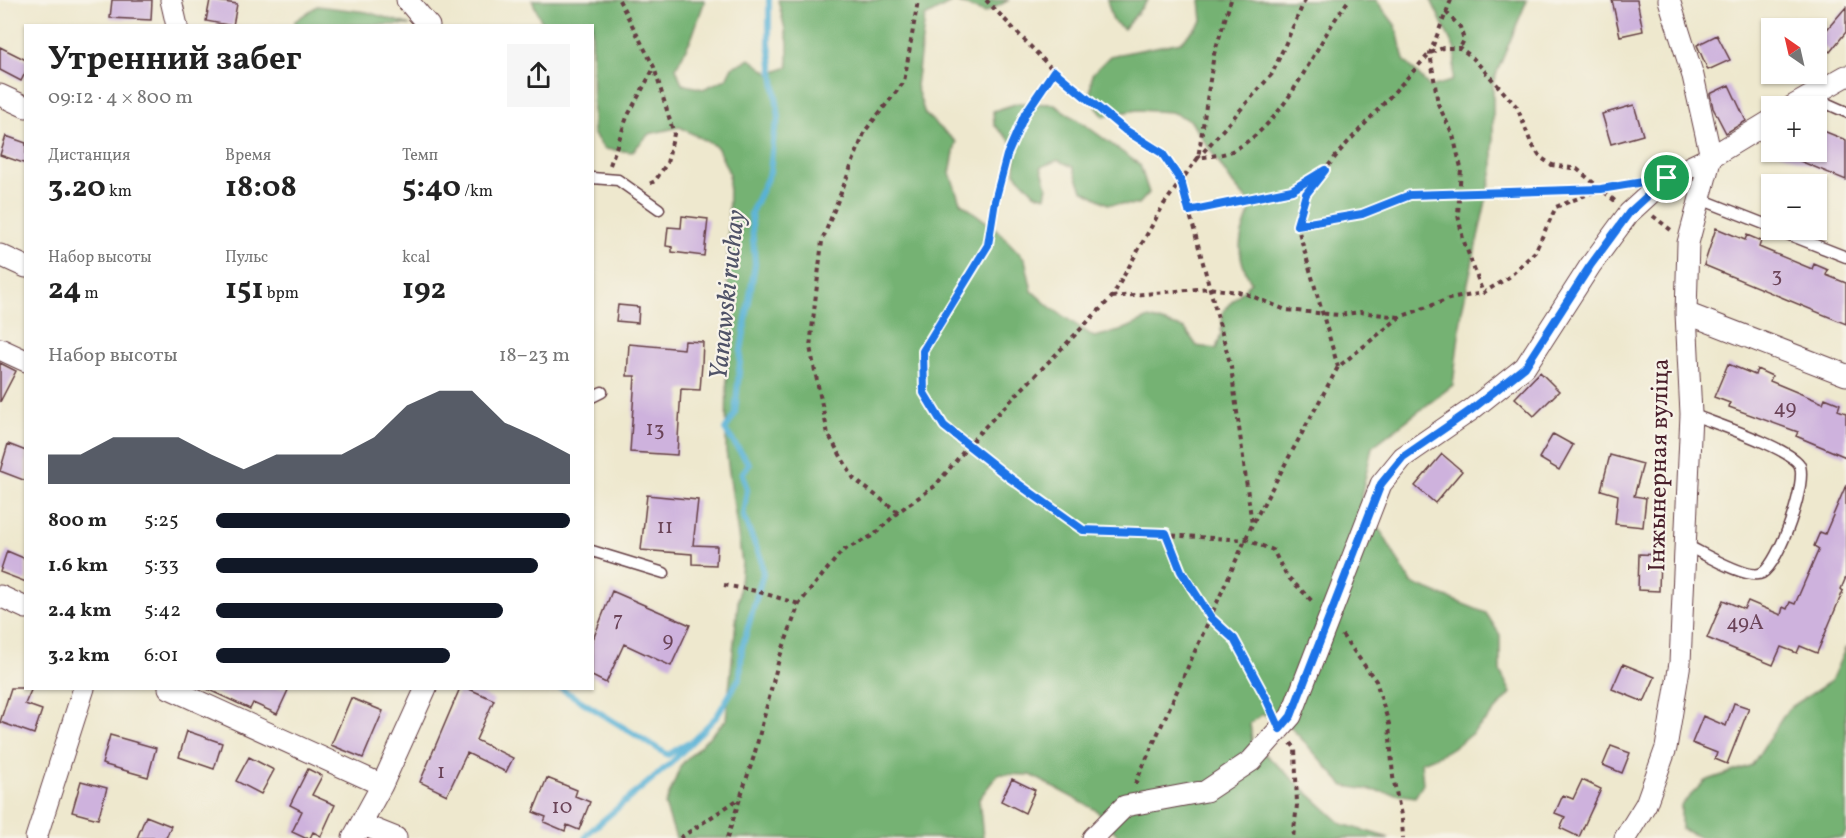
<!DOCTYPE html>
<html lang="ru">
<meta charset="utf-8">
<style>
body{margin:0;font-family:Vollkorn,serif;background:#f6f6f6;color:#222;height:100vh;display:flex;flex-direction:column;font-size:22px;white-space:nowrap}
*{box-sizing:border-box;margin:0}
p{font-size:20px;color:#767676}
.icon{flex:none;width:33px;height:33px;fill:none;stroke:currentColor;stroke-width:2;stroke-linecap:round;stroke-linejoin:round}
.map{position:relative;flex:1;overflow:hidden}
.side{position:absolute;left:24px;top:24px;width:570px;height:666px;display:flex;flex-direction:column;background:#fff;border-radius:0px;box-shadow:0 2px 4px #0004}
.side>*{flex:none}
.needle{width:39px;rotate:326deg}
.tools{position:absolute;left:1761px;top:18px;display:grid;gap:12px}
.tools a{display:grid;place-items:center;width:66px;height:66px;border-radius:0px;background:#fff;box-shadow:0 2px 4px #0004;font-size:30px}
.pin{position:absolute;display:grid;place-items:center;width:51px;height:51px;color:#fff;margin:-26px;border:3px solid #fff;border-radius:50%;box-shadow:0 2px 6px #0007}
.round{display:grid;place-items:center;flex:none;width:63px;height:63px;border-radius:0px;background:#f6f6f6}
.summary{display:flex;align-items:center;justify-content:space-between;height:102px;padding:0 24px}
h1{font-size:33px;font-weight:700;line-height:45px}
.metrics{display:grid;grid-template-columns:repeat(3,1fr);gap:9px;height:102px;padding:6px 24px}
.metrics div{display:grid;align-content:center}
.metrics b{font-size:30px;font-weight:700}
.metrics small{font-size:16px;font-weight:400}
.metrics p{font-size:16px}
.chart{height:168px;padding:12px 24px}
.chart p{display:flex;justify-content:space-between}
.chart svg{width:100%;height:108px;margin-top:6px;fill:#111827;opacity:.7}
ul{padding:0 24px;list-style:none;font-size:20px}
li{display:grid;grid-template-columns:96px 72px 1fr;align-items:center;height:45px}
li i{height:15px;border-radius:8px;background:#111827}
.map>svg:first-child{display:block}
.forest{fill:#74b273;stroke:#5f684f;stroke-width:1.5}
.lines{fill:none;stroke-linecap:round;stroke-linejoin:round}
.stream{stroke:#58b2d6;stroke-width:6}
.building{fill:#ceb2dd}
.lane-casing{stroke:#633d43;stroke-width:13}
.street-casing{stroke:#633d43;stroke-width:23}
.path{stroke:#633d43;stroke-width:4;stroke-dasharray:4.5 4.5;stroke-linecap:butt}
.lane{stroke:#fff;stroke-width:10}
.street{stroke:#fff;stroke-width:21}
.route-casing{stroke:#fff;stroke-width:12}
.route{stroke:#1a73e8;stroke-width:8}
.labels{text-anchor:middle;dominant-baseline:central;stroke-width:4.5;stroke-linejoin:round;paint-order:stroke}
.number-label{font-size:21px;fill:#6b4458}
.street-label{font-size:24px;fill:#4a1f2b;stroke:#f7f3e8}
.water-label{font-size:26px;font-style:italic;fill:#4f5267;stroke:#f7f3e8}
</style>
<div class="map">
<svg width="1846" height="838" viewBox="0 0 1846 838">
<rect width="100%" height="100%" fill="#f7f3e8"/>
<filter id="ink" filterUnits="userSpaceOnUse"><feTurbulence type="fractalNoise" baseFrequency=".0167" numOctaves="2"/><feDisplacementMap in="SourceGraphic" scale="12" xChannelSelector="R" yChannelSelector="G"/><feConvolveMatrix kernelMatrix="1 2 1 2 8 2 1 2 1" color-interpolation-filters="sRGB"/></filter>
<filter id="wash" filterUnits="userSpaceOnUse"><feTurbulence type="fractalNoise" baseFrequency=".008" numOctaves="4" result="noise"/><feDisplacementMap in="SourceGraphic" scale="24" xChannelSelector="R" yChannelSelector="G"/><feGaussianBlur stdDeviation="1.35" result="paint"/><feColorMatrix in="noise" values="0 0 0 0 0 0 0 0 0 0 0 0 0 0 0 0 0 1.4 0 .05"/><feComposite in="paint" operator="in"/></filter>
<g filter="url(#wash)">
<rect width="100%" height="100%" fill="#eee8ce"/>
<!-- forest -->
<path class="forest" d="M532,0H705L692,37L676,68L682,84L703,89L726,79L732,67L750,59L770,74L788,67V42L778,0H1009L985,13L954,1L925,17L916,86L925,114L956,142L950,173L960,202L996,229L1025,259L1032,291L1050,307L1094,337L1120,331L1149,318L1185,329L1197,346L1216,349L1221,334L1223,311L1251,282C1234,253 1239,236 1252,206L1233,184L1190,120L1171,112L1137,110L1103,116L1090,98L1092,74L1110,56L1181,42L1202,21L1200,0H1376L1396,26L1404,60L1430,87L1452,81L1456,52L1431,0H1527L1493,82V169L1462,310L1453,385L1372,447L1361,497L1411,583L1486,613L1500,635V671L1511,693C1486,722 1459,751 1421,762L1423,784L1415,797L1344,786L1289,725L1263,714L1250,723L1252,742L1342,824L1389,838H1120L1096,810L1031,775L998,774L979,799L983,838H676L665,805L681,765L726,720L742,563L726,451L729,173L717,147L680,127L649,134L632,152L604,149L593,133L592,26L543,25Z
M1107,0H1148L1124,29L1113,21Z
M317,6L367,12L410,25H294L295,21Z
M1018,103L1053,104L1085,125L1140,165L1149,193L1138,205L1108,204L1082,190L1073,167L1058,160L1041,167L1047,186L1045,197L1034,193L1015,173L1016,146L994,125L993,111Z
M1846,647V831L1843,838H1702L1681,829V805L1705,781L1752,765L1788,709L1831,681Z"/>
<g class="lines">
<!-- stream -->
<path class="stream" d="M560,688L668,755L687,743
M585,838L588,833L671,763L717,716L740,677L742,648L763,574L761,559L743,516L747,489L742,474L749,464L725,430L735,414L741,351L755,264L751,213L770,172L774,133L779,118L769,43V0"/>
</g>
<g id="blocks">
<!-- building -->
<path class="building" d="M112,0H152L151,20L110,18Z
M210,0L237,4L233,26L206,21Z
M1612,0H1637L1643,31L1620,36Z
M1846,7V32L1830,52L1817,41Z
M1717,35L1730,60L1708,70L1697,45Z
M0,47L26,60V71L21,81L0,70Z
M1729,85L1746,121L1726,133L1713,108L1710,94Z
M1634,105L1643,135L1611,144L1602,114Z
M1816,128L1846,140V180L1778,152H1816Z
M6,136L26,143V164L0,155Z
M682,216L708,219L704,256L672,252V247L666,246L668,227L681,228Z
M1716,228L1745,240L1747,235L1761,241L1759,247L1812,269L1814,264L1828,270L1826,275L1846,283V324L1704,265Z
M618,305L639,307L638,323L616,321Z
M685,341L703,342L702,364L700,390L681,389L677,455L630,452L635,376H627L629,344L684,349Z
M0,363L16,371L0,402Z
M1728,364L1755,375L1757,369L1772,376L1770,381L1823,403L1825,398L1840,404L1838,410L1846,413V457L1796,436L1798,432L1729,407L1730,403L1714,397Z
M1540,372L1559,391L1534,416L1515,398Z
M1553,434L1573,445L1559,470L1539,458Z
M8,444L26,451V481L0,471Z
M1442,454L1462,471L1435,503L1415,486Z
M1610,455L1643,464L1634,496L1646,498L1643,527L1615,524L1618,495L1601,490Z
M1846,485V577L1841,589L1843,591L1817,653L1800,646L1797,653L1781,647L1773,665L1707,638L1723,600L1744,609L1748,601L1781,615L1783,607L1787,609L1790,602L1795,604L1819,549L1814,546L1820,532L1825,534Z
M647,495L698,500L693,545L717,546L716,565L692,564V554L641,550Z
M7,551L26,559V582L0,572Z
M1639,554L1660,555L1659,591L1638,590Z
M612,591L690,625L671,666L624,644L606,683L592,676V642Z
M1623,664L1655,677L1644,702L1612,689Z
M11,688H32L25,704L42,710L34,734L0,722Z
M205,688H289L277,714L253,703L250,709Z
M460,688H467L494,700L476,740L513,758L506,772L467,753L447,795L420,782Z
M351,698L383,711L363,758L331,745Z
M1734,703L1749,708L1727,764L1715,759L1717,753L1692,743L1703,716L1726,726Z
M187,731L222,743L214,769L179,757Z
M110,735L156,748L148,777L102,764Z
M1611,746L1630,753L1622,773L1603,765Z
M249,757L274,770L261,794L236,781Z
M308,769L322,776L312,795L335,805L321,836L313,832L310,838H305L292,832L302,811L290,805Z
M547,778L577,790L575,796L590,802L579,830L567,825L565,831L544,822L546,817L533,812Z
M1012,779L1035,790L1025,813L1001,801Z
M1582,780L1601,789L1579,837L1560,828L1565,817L1555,813L1563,795L1573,799Z
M81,781L107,788L98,819L72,812Z
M146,816L171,826L166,838H137Z"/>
</g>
</g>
<g filter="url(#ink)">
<use href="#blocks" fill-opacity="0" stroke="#633d43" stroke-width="1.5"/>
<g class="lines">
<!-- lane casing -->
<g class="lane-casing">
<path id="lane" d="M1810,96L1846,112
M592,178L618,180L659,209
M1698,198L1772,227
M1777,230L1846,257
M592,397L602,392
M1686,545C1701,552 1748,581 1762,573C1779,564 1809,480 1799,464C1787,447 1713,423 1691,414
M592,551L664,573"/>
</g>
<!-- street casing -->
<g class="street-casing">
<path id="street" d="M171,0L177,26
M407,0L429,26
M0,95L26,107
M1793,106L1846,76
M0,255L26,267
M1686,313L1846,375
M0,349L26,361
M0,596L26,608
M169,688L382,785
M361,824L396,838
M36,838L84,688
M353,838L382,785L426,688
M1093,838L1125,806L1206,791L1251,761L1291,716L1381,484L1403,457L1471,410L1525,367L1590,266L1629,213L1667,178L1711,157L1693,76L1669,0
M1625,838L1646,804L1666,748L1680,663L1691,414L1686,313L1688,243L1711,157L1772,120"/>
</g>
<!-- path -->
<path class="path" d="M619,0L654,67L674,134L667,163L655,181L647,185
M986,0L1054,71L1125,130L1162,153L1181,181L1231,367L1252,525
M1305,0L1272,74L1198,158C1209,156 1225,155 1234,150C1292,118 1311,48 1349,0
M1451,0L1430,53L1438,104L1453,135L1461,168L1458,215L1463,239L1483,293
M1446,12L1460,27L1464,40L1460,48
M1054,71L1025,114L1007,155L995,200L988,245L923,351L924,393L944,426L1010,478L1083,530L1247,540L1273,550L1286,575L1314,603
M610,165L627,117L654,68
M1189,211L1292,190L1322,172
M1653,216L1671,230
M1297,225L1362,215L1410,195L1598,189
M1112,297L1209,288L1244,293L1286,310L1339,315L1360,312L1399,317
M1338,367L1297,225L1306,194L1340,151L1430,53L1443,48H1460L1472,57L1517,107L1531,143L1540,157L1552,165L1577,169L1615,201
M898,512L854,479L828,434L810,347L822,241L865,131L904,82L918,0
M1166,533L1181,571L1211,618L1234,639L1271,709
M724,585L756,591L799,604
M1342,635L1376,681L1389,724L1393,777L1402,820L1403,838
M1291,743L1295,748L1297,805L1293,838
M1135,784L1252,525L1338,367L1400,317L1449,299L1483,293L1509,277L1535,252L1556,207L1601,189L1631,184
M680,838L740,798
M727,838L754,756L779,659L799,604L842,551L874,535L898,512L935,486L979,433L1112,297L1164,204L1198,158L1214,54L1231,0"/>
<!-- lane -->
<use href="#lane" class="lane"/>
<!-- street -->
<use href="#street" class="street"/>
</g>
</g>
<g class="lines" filter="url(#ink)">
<!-- route casing -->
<g class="route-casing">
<path id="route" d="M1054,71L1125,130L1162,153L1181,181L1189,211L1292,190L1325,170L1306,194L1297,225L1362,214L1410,195L1601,189L1667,178L1629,213L1590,266L1525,367L1471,410L1403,457L1381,484L1291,716L1280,729L1266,698L1234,639L1211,618L1181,571L1166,533L1083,530L1010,478L944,426L924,393L923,351L988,245L995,201L1007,155L1025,114Z"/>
</g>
<!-- route -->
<use href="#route" class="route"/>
</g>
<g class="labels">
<!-- number labels -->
<g class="number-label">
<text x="1777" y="275">3</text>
<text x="1785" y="408">49</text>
<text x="655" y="429">13</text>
<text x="665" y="527">11</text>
<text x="618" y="620">7</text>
<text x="1745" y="623">49А</text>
<text x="668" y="640">9</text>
<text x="441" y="772">1</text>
<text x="562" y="807">10</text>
</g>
<!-- street labels -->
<g class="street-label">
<text transform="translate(1660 465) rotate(-89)">Інжынерная вуліца</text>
</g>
<!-- water labels -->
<g class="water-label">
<text transform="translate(728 295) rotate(-84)">Yanawski ruchay</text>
</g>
</g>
</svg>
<div class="tools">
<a><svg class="needle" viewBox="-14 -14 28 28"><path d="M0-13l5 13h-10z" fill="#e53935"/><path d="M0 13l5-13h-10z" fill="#767676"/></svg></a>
<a>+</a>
<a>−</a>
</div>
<div class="pin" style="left:1667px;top:178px;background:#1e9e55"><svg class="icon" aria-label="arrive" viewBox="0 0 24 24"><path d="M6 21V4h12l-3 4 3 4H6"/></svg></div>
<section class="side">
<div class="summary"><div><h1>Утренний забег</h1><p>09:12 · 4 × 800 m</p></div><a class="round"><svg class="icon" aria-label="share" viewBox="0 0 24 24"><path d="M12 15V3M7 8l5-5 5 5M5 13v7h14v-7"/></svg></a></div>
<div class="metrics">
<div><p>Дистанция</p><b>3.20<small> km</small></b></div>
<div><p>Время</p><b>18:08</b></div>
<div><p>Темп</p><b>5:40<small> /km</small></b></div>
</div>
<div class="metrics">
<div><p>Набор высоты</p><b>24<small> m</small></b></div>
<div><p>Пульс</p><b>151<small> bpm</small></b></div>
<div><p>kcal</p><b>192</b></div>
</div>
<div class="chart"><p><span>Набор высоты</span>18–23 m</p>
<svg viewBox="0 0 160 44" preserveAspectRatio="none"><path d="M0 44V32L10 32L20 25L30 25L40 25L50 32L60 38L70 32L80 32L90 32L100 25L110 12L120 6L130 6L140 19L150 25L160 32V44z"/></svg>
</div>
<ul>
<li><b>800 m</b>5:25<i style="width:100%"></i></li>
<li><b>1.6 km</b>5:33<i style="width:91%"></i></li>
<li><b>2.4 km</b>5:42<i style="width:81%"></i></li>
<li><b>3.2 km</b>6:01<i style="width:66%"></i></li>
</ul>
</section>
</div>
